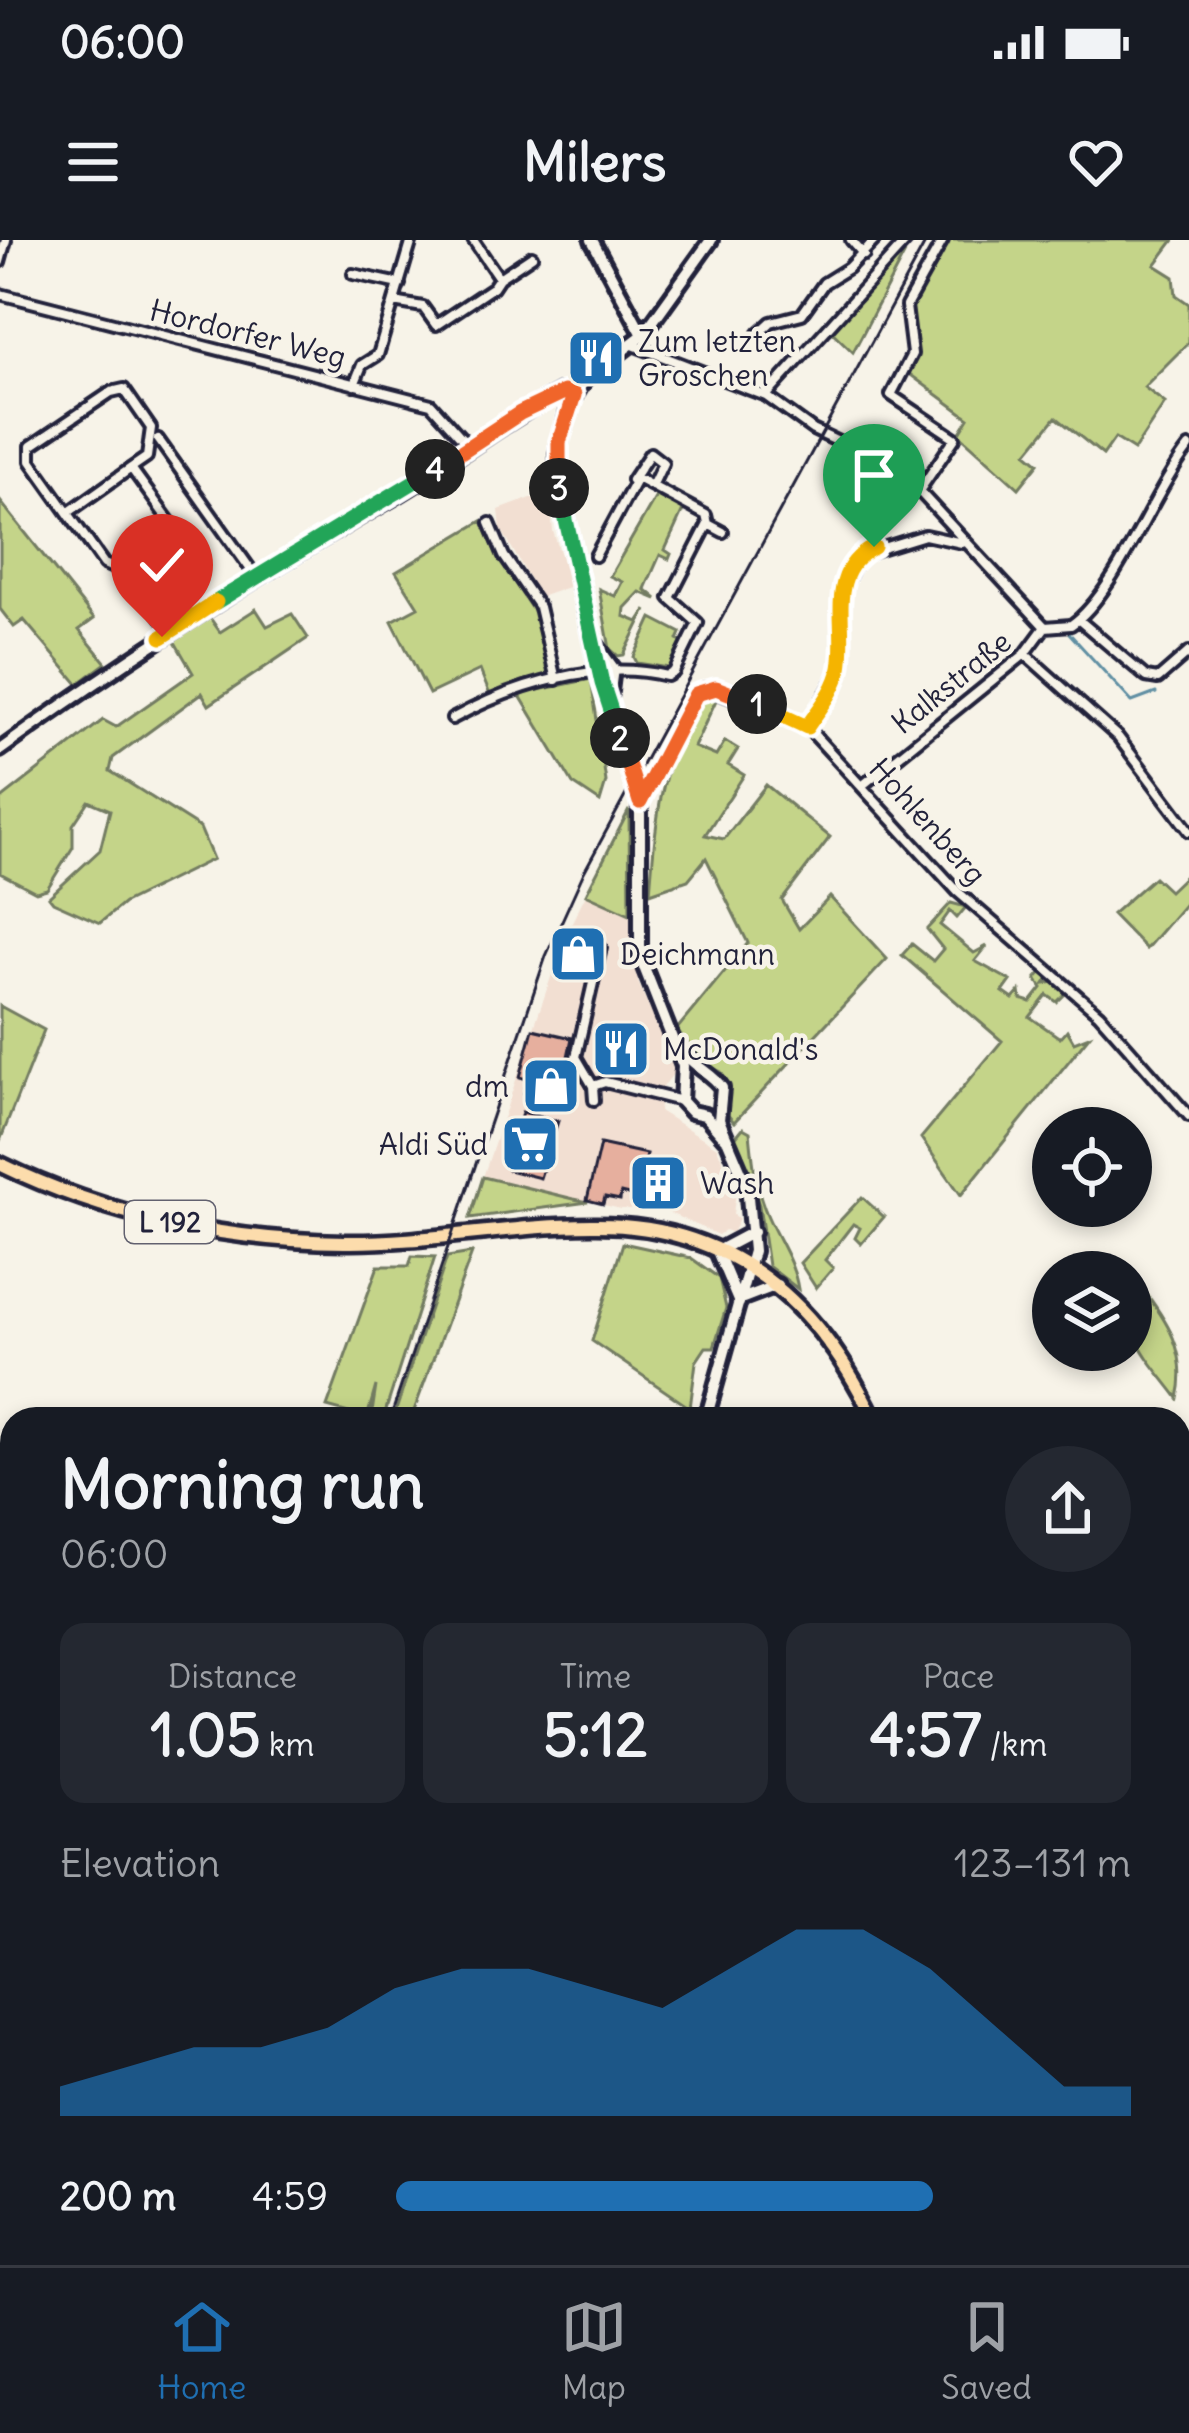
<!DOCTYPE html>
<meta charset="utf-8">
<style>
body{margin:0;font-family:Delius,sans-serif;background:#242831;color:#f1f3f6;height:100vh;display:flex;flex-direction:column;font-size:45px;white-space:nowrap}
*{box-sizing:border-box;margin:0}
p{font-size:39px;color:#9ea1a6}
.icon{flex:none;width:66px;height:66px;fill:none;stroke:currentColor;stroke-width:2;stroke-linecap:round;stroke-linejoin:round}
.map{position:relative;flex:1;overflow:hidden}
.panel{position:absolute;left:0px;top:1167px;width:1191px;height:858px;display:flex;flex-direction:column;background:#171b24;border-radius:36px 36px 0 0;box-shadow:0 6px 18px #0003}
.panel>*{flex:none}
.controls{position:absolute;left:1032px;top:867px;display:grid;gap:24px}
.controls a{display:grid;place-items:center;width:120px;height:120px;border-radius:50%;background:#171b24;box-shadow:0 6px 18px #0003;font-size:60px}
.pin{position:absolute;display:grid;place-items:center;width:102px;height:102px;color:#fff;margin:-123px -51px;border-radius:50% 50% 50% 0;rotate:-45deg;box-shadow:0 0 12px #0007}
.pin .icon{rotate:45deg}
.km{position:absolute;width:60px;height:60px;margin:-30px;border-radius:50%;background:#222;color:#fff;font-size:33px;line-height:60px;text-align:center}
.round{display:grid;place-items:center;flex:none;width:126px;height:126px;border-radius:63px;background:#242831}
.summary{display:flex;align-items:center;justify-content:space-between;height:204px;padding:0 60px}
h1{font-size:66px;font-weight:800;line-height:90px}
.figures{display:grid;grid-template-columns:repeat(3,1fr);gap:18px;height:204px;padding:12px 60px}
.figures div{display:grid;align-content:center;border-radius:24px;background:#242831;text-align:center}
.figures b{font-size:60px;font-weight:800}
.figures small{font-size:33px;font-weight:400}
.figures p{font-size:33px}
.chart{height:336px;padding:24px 60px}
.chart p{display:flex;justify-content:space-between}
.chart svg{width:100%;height:216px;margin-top:12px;fill:#1f6fb2;opacity:.7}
ul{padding:0 60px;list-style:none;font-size:39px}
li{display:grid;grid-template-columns:192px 144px 1fr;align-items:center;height:90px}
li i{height:30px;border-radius:15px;background:#1f6fb2}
.status{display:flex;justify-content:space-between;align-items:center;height:84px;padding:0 60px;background:#171b24;direction:ltr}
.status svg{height:33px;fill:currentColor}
header{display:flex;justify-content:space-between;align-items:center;height:156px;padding:0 60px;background:#171b24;font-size:54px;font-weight:800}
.tabs{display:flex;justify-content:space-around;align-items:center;height:168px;border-top:3px solid #363941;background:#171b24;font-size:33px;color:#9ea1a6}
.tabs a{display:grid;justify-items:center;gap:6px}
.tabs .on{color:#1f6fb2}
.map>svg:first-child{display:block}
.built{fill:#f2dfd2}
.green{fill:#c4d489;stroke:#737b62;stroke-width:3}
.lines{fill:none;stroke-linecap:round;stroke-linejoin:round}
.stream{stroke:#608fa3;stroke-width:3}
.building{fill:#e6af9e;stroke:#22223b;stroke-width:3}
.street-casing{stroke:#22223b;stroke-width:16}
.secondary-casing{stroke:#22223b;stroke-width:20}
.primary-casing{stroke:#22223b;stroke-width:21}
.street{stroke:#f7f3e8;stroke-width:8}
.secondary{stroke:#f7f3e8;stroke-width:10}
.primary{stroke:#fcdcac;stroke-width:12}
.tram{stroke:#22223b;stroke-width:3}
.split-1-casing{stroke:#fff;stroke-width:24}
.split-2-casing{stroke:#fff;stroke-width:24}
.split-3-casing{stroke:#fff;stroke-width:24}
.split-4-casing{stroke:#fff;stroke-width:24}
.split-5-casing{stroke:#fff;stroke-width:24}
.split-6-casing{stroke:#fff;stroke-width:24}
.split-1{stroke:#f5b400;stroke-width:15}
.split-2{stroke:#f0652b;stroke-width:15}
.split-3{stroke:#22a559;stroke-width:15}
.split-4{stroke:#f0652b;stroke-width:15}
.split-5{stroke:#22a559;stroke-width:15}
.split-6{stroke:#f5b400;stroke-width:15}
.labels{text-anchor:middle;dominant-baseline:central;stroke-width:9;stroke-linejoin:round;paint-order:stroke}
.shield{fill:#f7f3e8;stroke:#62616f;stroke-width:3}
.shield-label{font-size:27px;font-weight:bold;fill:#22223b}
.street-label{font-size:30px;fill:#22223b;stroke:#f7f3e8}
.poi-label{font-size:30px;fill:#22223b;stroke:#f7f3e8;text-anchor:start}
</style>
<div class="status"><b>06:00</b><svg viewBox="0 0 49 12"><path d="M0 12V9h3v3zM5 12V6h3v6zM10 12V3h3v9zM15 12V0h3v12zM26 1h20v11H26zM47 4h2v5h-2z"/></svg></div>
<header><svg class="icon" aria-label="menu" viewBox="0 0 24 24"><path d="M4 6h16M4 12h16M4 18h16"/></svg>Milers<svg class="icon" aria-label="heart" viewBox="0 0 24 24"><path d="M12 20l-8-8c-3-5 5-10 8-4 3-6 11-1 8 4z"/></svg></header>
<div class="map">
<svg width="1189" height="2025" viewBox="0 0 1189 2025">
<rect width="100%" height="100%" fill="#f7f3e8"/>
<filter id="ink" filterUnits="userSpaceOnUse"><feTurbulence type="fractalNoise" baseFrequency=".00833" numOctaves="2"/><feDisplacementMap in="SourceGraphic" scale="24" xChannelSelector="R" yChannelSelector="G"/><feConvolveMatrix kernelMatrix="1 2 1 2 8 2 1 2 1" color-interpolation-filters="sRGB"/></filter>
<g filter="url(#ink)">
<!-- built -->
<path class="built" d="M531,258L550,260L553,291L571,346L540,357L501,289L499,270Z
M586,654L630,674L638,742L676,830L663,847L659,871L717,907L736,952L733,974L739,979L732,993L725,990L718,995L643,961L635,969H621L483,937L565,696Z"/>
<!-- green -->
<path class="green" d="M945,0H1174L1155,25L1174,37L1176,55L1189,64V102L1144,147L1165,163L1134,210L1115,198L1103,215L1056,177L1027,213L1039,223L1019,248L959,194L969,178L908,133L916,104L910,64Z
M905,13L853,112L828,88Z
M658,253L685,266L665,310L671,314L669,319L660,315L645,349L657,359L640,352L625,368L624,376L638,382L646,370L624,415L618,416L610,409L599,349L615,356L622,342L610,336Z
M0,261L94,379L79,390L106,423L78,444L24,380L14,387L0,369Z
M482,281L497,316L535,374L550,437L490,455L480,430L429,454L392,381L418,367L396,332Z
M256,369L267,386L292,374L308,398L209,465L202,453L113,518L110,531L200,588L213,619L124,663L100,683L53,662L49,657L100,610L110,570L89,561L73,585V607L47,649L36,652L0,633V560L103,480L116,487L193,433L172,397L208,375L220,392Z
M652,378L681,393L678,400L684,404L669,428L637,423L634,417Z
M591,439L606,542L600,562L573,544L519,454Z
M718,456L694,507L716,516L725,501L738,509L728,525L744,535L705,595L724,599L766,545L830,597L782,660L799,689L830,657L887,719L734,882L724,871L729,846L721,832L699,821L677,789L748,703L706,618L688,640L650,653C655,591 660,505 706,457Z
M629,570L630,674L586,654Z
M1189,632V659L1146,709L1112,674L1154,637L1169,651Z
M951,663L966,667L957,678L950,671L940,685L974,713L987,706L975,721L1011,741L1003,752L1013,759L1020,751L1021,759L1031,762L1042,748L1036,739L1042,732L1049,738L1045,744L1053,742L1066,753L1057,762L1047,755L1030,777L1060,798L1067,790L1074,802L1089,796L961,955L921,898L1002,801L902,715L912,704L933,721L943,709L927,689Z
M0,766L44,790L0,901Z
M743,888L750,892C753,922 755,948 768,977C779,1002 794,1022 798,1049L768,1026L759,965L733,900Z
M483,937L574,959L588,962L470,978Z
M862,957L884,977L861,1004L855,998L860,988L853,984L825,1020L833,1028L816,1048L800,1023Z
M623,1003L691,1018L719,1038L726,1068L714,1107H706L696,1122L690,1168L592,1101Z
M472,1013L411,1179H393L447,1017Z
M412,1016L435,1017L383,1179H371L376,1146L367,1178L327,1167L378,1026H409Z
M1139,1044C1167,1080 1189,1113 1178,1158C1155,1126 1110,1084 1139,1044Z
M1189,1559V1777L1179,1764V1576Z"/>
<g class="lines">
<!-- stream -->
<path class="stream" d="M1069,393L1132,462L1156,453"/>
</g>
<!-- building -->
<path class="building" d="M569,695L594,701L587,733L562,727Z
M533,789L572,798L564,835L577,838L571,864L524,853L527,839L520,837Z
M522,872L558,881L540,938L508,930L512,912L505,910L508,896L516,898Z
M600,904L646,914L637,957L621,953L620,960L605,957L603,964L587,960Z"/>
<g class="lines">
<!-- street casing -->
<g class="street-casing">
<path id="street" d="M851,0L864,15
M0,22L6,0
M353,34L400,44
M499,38L532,16
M0,54L431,164L468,205
M394,62L423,67L436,85L493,47L499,38L473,0
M759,93L771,82L802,74L824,43L848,28L875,0
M633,105L766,156L813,190L881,222L919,251L1045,387
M354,145L362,125L378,115L412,0
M766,156L907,0
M158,199L256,337
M632,240L650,213L663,223L653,244
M919,251L955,198L891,155L912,114L906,66L943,0
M69,272L131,228
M490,283L504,316L539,367L556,440
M708,284L723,292
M1079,380L1146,437L1158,439L1189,412
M1045,387L1071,385C1115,355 1152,254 1189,207
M171,391L133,337L104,324L31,221V206L111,152L124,149L151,188L147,217L131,228L175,289
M1025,414L1118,497L1189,591
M452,479C514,445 597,419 667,436L674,432L698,383L670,358L708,284L706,275L637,238L595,316
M807,487L840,429L841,353L860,315L925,295L962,303
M863,545L1025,414L1045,387
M641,561L687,467L705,448L807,487L958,652L1099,774L1189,876
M593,846L605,842L681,861
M594,860L593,846L576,817L601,708
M572,2013L590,2025
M871,2013L887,2025
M802,2025L812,2013
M998,2025L1006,2013"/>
</g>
<!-- secondary casing -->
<g class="secondary-casing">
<path id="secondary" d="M592,0L643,95
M711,0L643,95L585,139L568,167L557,214L562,262L599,432L640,562V717L683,826L681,861L691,872L705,875L725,898
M597,406L613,428L609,459
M0,510C128,417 259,334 396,256C452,223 502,183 560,152L574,155
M679,806C693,828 712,832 722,848L719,880L747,946L753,1011L706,1179
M743,1058L777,1045
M739,1063L717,1011L753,992
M455,2025L459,2013"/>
</g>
<!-- primary casing -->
<g class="primary-casing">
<path id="primary" d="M0,924C106,976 227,1001 345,1002C428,1003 509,985 592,985C730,983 818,1061 874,1179
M1179,1780L1189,1790"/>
</g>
<!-- street -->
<use href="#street" class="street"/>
<!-- secondary -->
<use href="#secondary" class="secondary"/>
<!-- primary -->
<use href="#primary" class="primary"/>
<!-- tram -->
<path class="tram" d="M390,1179L546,716L584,632L927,0
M108,2025L112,2013"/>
</g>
</g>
<g class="lines" filter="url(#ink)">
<!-- split-1 casing -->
<g class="split-1-casing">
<path id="split-1" d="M757,464L807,487C819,469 836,450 840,428C848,385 824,332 874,307"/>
</g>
<!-- split-2 casing -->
<g class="split-2-casing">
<path id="split-2" d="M620,498L640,562L696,454L716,448L757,464"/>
</g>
<!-- split-3 casing -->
<g class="split-3-casing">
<path id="split-3" d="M559,248L602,443L620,498"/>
</g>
<!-- split-4 casing -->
<g class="split-4-casing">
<path id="split-4" d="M435,229L520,173L564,152L574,155L559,202V248"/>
</g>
<!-- split-5 casing -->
<g class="split-5-casing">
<path id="split-5" d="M216,362L435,229"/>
</g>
<!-- split-6 casing -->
<g class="split-6-casing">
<path id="split-6" d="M162,397L216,362"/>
</g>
<!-- split-1 -->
<use href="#split-1" class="split-1"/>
<!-- split-2 -->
<use href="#split-2" class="split-2"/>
<!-- split-3 -->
<use href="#split-3" class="split-3"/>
<!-- split-4 -->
<use href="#split-4" class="split-4"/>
<!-- split-5 -->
<use href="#split-5" class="split-5"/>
<!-- split-6 -->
<use href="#split-6" class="split-6"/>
</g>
<!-- icons -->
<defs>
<g id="restaurant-square" transform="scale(3)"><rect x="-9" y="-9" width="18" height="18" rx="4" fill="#1f6fb2" stroke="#f7f3e8"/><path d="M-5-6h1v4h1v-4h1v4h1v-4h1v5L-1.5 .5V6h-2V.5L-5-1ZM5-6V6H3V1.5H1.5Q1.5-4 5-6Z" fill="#fff"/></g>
<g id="shop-square" transform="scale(3)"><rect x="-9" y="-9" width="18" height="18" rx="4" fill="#1f6fb2" stroke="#f7f3e8"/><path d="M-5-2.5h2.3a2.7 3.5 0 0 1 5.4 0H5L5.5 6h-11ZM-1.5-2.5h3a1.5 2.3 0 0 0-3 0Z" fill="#fff"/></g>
<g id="supermarket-square" transform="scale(3)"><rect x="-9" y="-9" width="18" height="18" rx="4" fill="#1f6fb2" stroke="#f7f3e8"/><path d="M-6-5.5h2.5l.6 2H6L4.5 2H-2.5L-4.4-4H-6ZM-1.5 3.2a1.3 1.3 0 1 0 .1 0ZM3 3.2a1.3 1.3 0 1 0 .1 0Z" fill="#fff"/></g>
<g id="building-square" transform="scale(3)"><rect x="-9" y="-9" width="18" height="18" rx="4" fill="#1f6fb2" stroke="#f7f3e8"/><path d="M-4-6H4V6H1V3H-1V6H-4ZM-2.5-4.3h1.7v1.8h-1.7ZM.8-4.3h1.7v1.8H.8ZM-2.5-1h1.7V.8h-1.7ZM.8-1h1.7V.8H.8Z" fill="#fff"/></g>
</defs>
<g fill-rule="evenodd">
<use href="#restaurant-square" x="596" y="118"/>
<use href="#shop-square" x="578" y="714"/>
<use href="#restaurant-square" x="621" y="809"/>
<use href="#shop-square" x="551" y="846"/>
<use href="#supermarket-square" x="530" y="904"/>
<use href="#building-square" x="658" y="943"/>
</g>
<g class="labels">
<!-- shield labels -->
<rect class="shield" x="125" y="961" width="90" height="42" rx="9"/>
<g class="shield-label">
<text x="170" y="982">L 192</text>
</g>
<!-- street labels -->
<g class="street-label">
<text transform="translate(248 93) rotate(14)">Hordorfer Weg</text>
<text transform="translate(951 442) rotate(-39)">Kalkstraße</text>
<text transform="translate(928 581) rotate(48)">Hohlenberg</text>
</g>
<!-- poi labels -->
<g class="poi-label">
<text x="638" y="101">Zum letzten<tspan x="638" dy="34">Groschen</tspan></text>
<text x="620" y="714">Deichmann</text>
<text x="663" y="809">McDonald's</text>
<text x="509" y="846" text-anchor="end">dm</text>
<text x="488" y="904" text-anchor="end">Aldi Süd</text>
<text x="700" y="943">Wash</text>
</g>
</g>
</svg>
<div class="controls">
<a><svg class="icon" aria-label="locate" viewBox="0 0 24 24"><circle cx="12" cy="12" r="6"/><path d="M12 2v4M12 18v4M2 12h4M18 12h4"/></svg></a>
<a><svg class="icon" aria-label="layers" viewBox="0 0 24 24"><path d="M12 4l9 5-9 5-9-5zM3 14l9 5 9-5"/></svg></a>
</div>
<div class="pin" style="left:874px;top:307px;background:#1e9e55"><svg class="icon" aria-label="arrive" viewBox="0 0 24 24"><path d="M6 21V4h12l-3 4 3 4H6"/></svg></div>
<div class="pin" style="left:162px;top:397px;background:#d93025"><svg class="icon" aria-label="check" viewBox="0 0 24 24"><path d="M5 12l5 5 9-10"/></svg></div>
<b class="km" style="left:757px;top:464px">1</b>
<b class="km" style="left:620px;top:498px">2</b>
<b class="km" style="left:559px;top:248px">3</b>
<b class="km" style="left:435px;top:229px">4</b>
<section class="panel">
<div class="summary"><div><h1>Morning run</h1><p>06:00</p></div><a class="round"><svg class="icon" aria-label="share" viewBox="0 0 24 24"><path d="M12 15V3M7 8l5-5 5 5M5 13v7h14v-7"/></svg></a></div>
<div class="figures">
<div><p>Distance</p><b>1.05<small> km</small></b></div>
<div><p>Time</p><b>5:12</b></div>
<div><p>Pace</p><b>4:57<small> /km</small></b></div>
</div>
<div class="chart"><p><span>Elevation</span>123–131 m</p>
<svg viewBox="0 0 160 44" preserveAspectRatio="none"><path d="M0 44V38L10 34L20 30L30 30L40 26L50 18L60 14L70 14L80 18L90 22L100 14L110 6L120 6L130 14L140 26L150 38L160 38V44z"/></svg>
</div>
<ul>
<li><b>200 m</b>4:59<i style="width:73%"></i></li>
</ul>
</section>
</div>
<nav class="tabs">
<a class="on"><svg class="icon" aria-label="home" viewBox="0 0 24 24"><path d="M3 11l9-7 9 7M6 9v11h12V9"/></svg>Home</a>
<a><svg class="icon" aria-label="map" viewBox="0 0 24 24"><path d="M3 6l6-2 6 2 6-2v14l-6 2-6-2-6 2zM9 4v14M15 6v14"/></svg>Map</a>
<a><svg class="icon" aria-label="saved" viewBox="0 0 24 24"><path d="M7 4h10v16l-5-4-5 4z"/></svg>Saved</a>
</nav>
